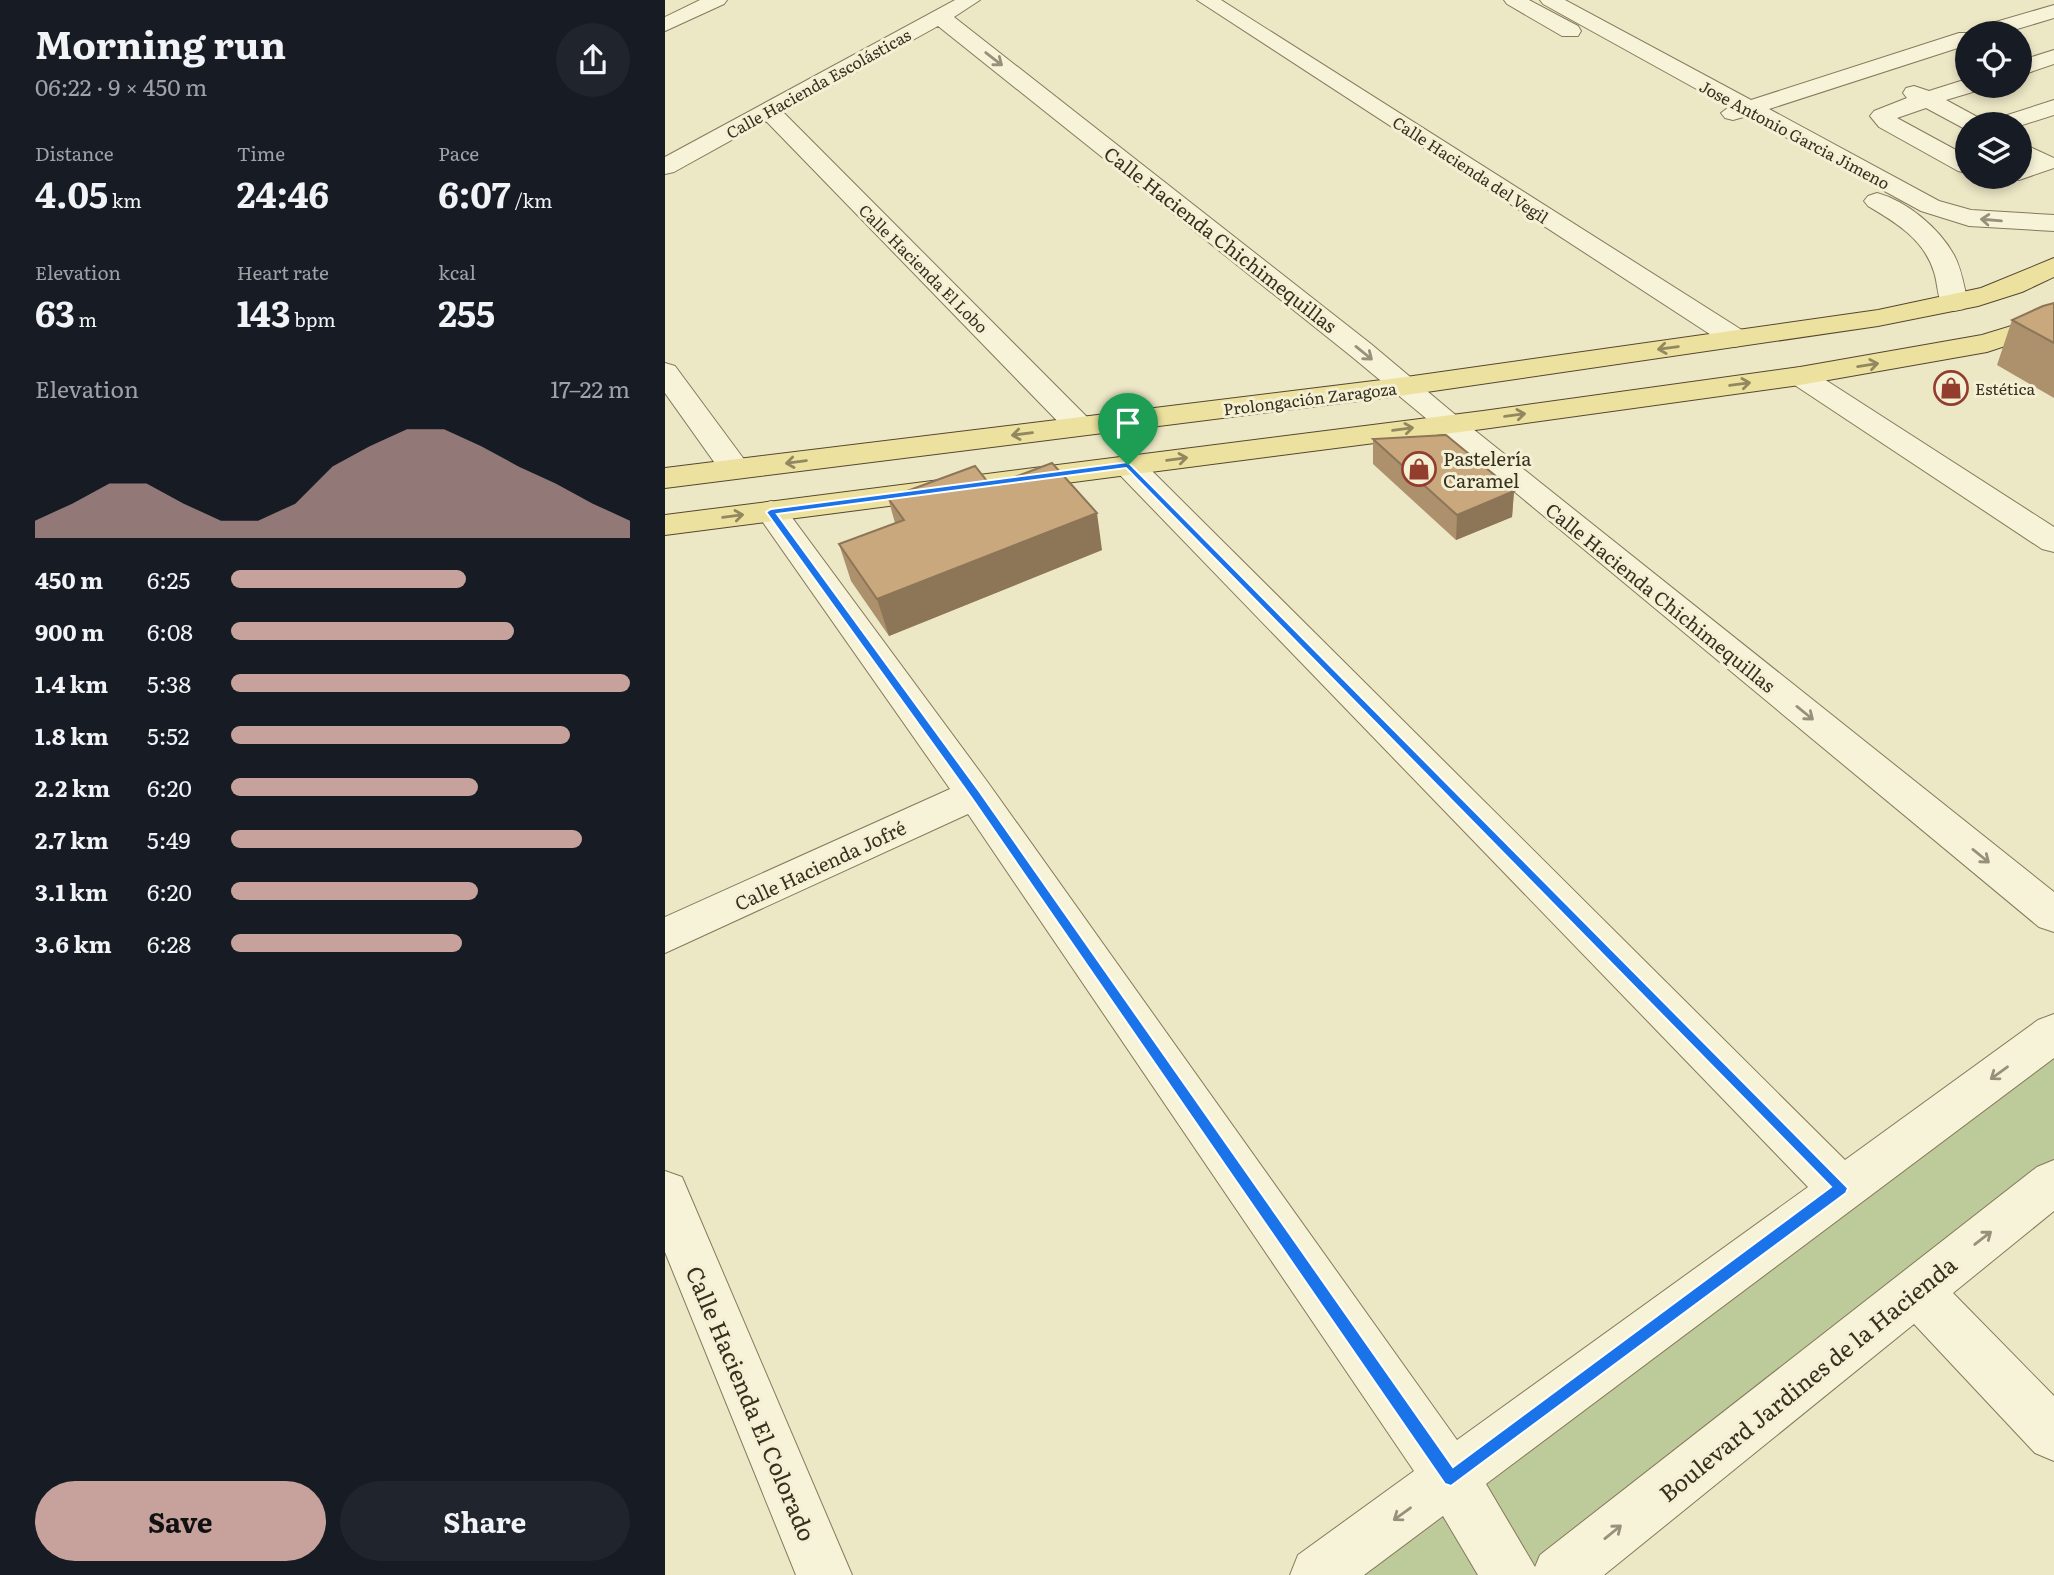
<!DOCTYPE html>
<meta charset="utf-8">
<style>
body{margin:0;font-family:Literata,serif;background:#20242c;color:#f1f3f6;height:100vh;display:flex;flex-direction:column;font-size:26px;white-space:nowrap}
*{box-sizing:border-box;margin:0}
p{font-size:23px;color:#9ea1a6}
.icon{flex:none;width:38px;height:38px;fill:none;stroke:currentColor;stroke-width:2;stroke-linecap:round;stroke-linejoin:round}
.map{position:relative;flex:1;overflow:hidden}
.drawer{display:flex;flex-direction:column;background:#171b24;width:665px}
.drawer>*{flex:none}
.controls{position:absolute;left:1290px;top:21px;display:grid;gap:14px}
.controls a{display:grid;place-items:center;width:77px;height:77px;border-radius:50%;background:#171b24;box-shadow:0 4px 10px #0003;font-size:35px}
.pin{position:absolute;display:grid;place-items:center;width:60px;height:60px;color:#fff;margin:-72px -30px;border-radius:50% 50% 50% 0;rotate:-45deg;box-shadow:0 0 7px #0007}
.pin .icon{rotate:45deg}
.round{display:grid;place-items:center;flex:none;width:74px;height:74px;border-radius:37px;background:#20242c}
.head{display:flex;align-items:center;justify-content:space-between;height:119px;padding:0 35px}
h1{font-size:38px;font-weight:700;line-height:52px}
.stats{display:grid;grid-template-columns:repeat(3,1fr);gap:10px;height:119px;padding:7px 35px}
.stats div{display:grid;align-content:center}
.stats b{font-size:35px;font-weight:700}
.stats small{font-size:19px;font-weight:400}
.stats p{font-size:19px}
.chart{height:196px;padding:14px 35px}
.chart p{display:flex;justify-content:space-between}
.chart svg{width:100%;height:126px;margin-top:7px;fill:#c7a19c;opacity:.7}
.button{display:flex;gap:14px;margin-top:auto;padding:14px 35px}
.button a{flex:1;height:80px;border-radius:42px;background:#c7a19c;color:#111;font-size:28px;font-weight:700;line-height:80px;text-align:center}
.button a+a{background:#20242c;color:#f1f3f6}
ul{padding:0 35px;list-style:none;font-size:23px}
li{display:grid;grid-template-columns:112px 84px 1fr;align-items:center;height:52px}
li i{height:18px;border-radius:9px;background:#c7a19c}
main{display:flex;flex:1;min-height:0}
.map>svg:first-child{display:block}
.green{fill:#bdca99}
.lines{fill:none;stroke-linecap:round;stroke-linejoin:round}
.minor-casing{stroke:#86795c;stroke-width:2}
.major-casing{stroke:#544730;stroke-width:2}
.minor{fill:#f7f3d8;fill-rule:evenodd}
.major{fill:#ede19f;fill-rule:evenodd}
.wall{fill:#ad906c}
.shaded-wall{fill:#8d7658}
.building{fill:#c9a87d;stroke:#8d7658;stroke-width:2}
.oneway{stroke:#97917c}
.oneway2{stroke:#92885f}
.route{fill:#1a73e8;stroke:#fff;stroke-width:2;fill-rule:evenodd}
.labels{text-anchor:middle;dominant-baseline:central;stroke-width:6;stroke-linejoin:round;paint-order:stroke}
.far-street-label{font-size:16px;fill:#372f1f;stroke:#f4f0d4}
.far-poi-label{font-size:16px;fill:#372f1f;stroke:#f4f0d4;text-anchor:start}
.street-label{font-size:19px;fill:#372f1f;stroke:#f4f0d4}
.poi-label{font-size:19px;fill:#372f1f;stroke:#f4f0d4;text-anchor:start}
.near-street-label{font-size:23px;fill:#372f1f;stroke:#f4f0d4}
</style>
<main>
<section class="drawer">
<div class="head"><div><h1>Morning run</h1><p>06:22 · 9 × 450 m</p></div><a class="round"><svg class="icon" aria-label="share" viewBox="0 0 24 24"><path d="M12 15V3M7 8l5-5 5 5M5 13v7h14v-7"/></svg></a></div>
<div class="stats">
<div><p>Distance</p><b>4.05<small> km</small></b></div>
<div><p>Time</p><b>24:46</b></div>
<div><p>Pace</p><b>6:07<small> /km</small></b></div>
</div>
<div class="stats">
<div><p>Elevation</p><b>63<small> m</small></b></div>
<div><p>Heart rate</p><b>143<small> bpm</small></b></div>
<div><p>kcal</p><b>255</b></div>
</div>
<div class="chart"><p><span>Elevation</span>17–22 m</p>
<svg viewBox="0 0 160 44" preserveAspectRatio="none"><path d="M0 44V38L10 32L20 25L30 25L40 32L50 38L60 38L70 32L80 19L90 12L100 6L110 6L120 12L130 19L140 25L150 32L160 38V44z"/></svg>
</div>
<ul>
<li><b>450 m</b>6:25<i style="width:59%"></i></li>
<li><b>900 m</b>6:08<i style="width:71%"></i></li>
<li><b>1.4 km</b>5:38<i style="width:100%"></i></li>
<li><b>1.8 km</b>5:52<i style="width:85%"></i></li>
<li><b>2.2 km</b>6:20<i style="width:62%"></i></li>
<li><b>2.7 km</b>5:49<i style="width:88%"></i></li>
<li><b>3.1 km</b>6:20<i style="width:62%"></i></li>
<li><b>3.6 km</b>6:28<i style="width:58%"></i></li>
</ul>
<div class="button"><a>Save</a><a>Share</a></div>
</section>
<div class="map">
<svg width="1389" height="1575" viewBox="0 0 1389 1575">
<rect width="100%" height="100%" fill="#ece7c5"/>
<!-- green -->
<path class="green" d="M1389,1055V1159L855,1575H685Z"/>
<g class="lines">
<!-- minor casing -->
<g class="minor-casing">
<path id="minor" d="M35,0H62L59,4L0,31V17Z
M290,0H315L289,17L706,344L793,417L1389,892V932L1374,927L686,356L273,26L118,112L425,420L429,426L425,432L414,435L403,432L101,121L9,172L0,174V157Z
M532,0H556L1080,332L1084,338L1080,344L1070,347L1060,344Z
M839,0H864L913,26L916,31L913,36H897L842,4Z
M875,0H900L1086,100L1294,33H1307L1310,28L1389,5V18L1339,33H1302V45L1104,109L1274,201L1306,210L1389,215V231L1304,226L1256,211L1082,116L1068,120L1060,118L1056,113L1064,107L878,4Z
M1389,50V64L1354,76V61Z
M1302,79V86H1314L1311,91L1281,100L1316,119L1320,124H1302V130L1300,129L1261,108L1232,118L1302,156V173L1293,171L1214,127L1205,116L1209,111L1242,98L1238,93L1241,88L1249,86L1264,91Z
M1389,100V115L1354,126L1326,124L1330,119Z
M1354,142L1389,158V168L1354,180L1345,178L1354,177V164L1360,162L1354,159Z
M1212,193C1242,201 1274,228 1289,255C1297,270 1299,287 1303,303L1299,309L1289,311L1279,309C1272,298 1273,284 1269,272C1259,239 1230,222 1203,206L1199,201L1203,196Z
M0,363L10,366L81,462L86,469L81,476L70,478L59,476L0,393Z
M1135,367L1145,370L1389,527V552L1377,549L1125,382L1120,376L1125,370Z
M463,456L474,458L1180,1160L1373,1020L1389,1014V1058L821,1484L870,1567L875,1555L1372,1167L1389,1160V1211L1288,1293L1389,1396V1461L1370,1453L1249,1324L939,1575H813L778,1516L699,1575H625L633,1555L749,1471L303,814L0,953V917L285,789L90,511L95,504L106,501L117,504L324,784L792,1440L1143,1187L452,472L447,465L452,458Z
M0,1171L17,1177L187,1575H131L0,1252Z"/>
</g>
<!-- major casing -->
<g class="major-casing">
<path id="major" d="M1389,258V277L1357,292L1313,306L1213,326L741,395L0,488V468L741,377L1213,310L1316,288Z
M1389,313V330L1322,352L1135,385L818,429L0,535V515L818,411L1135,367L1317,335Z"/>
</g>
<!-- minor -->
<use href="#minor" class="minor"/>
<!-- major -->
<use href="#major" class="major"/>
</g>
<!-- wall -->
<path class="wall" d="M1389,303V398L1332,365L1347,320Z
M708,439L849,491L847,517L791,540L708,464Z
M326,486L437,550L224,636L186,581L174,544L230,523L223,498Z"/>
<!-- shaded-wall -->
<path class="shaded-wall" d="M849,491L847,517L791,540L792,515Z
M432,513L437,550L224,636L212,599Z"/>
<!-- building -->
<path class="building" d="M1389,303V343L1347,320L1378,306Z
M781,435L849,491L792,515L708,439Z
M387,463L432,513L212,599L174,544L239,520L223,498L310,466L326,486Z"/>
<!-- one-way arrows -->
<defs><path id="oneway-shaft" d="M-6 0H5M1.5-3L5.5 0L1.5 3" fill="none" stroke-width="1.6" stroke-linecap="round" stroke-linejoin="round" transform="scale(1.75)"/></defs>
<g class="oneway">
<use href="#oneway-shaft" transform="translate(329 59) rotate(38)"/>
<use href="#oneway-shaft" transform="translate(1326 220) rotate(-175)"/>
<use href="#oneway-shaft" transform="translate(699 353) rotate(39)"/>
<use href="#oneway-shaft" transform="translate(1140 713) rotate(39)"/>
<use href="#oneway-shaft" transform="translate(1316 856) rotate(39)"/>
<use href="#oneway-shaft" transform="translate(1334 1073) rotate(144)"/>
<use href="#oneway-shaft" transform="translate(1318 1238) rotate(-38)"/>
<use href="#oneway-shaft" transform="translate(737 1514) rotate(144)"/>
<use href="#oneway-shaft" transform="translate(948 1532) rotate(-39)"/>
</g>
<g class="oneway2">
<use href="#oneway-shaft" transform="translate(1003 348) rotate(172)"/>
<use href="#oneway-shaft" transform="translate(1203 365) rotate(-9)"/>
<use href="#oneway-shaft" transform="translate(1075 384) rotate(-8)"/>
<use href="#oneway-shaft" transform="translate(850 415) rotate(-8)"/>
<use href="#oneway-shaft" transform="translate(738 429) rotate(-8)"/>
<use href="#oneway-shaft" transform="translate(357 434) rotate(173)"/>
<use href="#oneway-shaft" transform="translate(512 459) rotate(-7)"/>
<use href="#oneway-shaft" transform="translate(131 462) rotate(173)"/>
<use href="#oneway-shaft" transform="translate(68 516) rotate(-7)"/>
</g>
<!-- route -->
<path class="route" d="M463,462L1183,1188L1181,1193L786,1486L780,1484L306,797L101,512L106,509ZM461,468L1166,1187L788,1467L314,791L112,514Z"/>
<!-- icons -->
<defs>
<g id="shop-ring" transform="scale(1.75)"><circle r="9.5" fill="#f4f0d4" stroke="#933d2f" stroke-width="1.5"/><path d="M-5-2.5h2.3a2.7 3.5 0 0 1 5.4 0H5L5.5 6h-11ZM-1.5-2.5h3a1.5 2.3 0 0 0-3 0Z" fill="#933d2f"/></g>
</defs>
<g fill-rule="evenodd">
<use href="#shop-ring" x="1286" y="388"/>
<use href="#shop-ring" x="754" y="469"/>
</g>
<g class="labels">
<!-- far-street labels -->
<g class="far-street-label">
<text transform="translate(153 83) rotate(-29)">Calle Hacienda Escolásticas</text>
<text transform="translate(1130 134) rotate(28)">Jose Antonio Garcia Jimeno</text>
<text transform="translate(806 169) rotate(33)">Calle Hacienda del Vegil</text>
<text transform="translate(259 268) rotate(45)">Calle Hacienda El Lobo</text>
<text transform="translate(645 398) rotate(-7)">Prolongación Zaragoza</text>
</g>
<!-- far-poi labels -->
<g class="far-poi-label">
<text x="1310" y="388">Estética</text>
</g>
<!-- street labels -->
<g class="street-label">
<text transform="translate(556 239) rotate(38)">Calle Hacienda Chichimequillas</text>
<text transform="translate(996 597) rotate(39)">Calle Hacienda Chichimequillas</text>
<text transform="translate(155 865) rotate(-25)">Calle Hacienda Jofré</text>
</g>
<!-- poi labels -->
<g class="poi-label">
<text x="778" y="458">Pastelería<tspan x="778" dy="22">Caramel</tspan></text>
</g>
<!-- near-street labels -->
<g class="near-street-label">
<text transform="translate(1142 1378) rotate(-39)">Boulevard Jardines de la Hacienda</text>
<text transform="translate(87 1403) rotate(67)">Calle Hacienda El Colorado</text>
</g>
</g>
</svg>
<div class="controls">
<a><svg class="icon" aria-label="locate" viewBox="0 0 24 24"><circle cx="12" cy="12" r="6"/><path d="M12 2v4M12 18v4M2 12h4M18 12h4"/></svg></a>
<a><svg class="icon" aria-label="layers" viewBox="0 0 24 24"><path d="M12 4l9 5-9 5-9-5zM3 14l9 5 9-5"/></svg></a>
</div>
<div class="pin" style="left:463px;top:465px;background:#1e9e55"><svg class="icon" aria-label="arrive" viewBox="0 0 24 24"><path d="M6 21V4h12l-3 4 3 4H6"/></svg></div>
</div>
</main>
